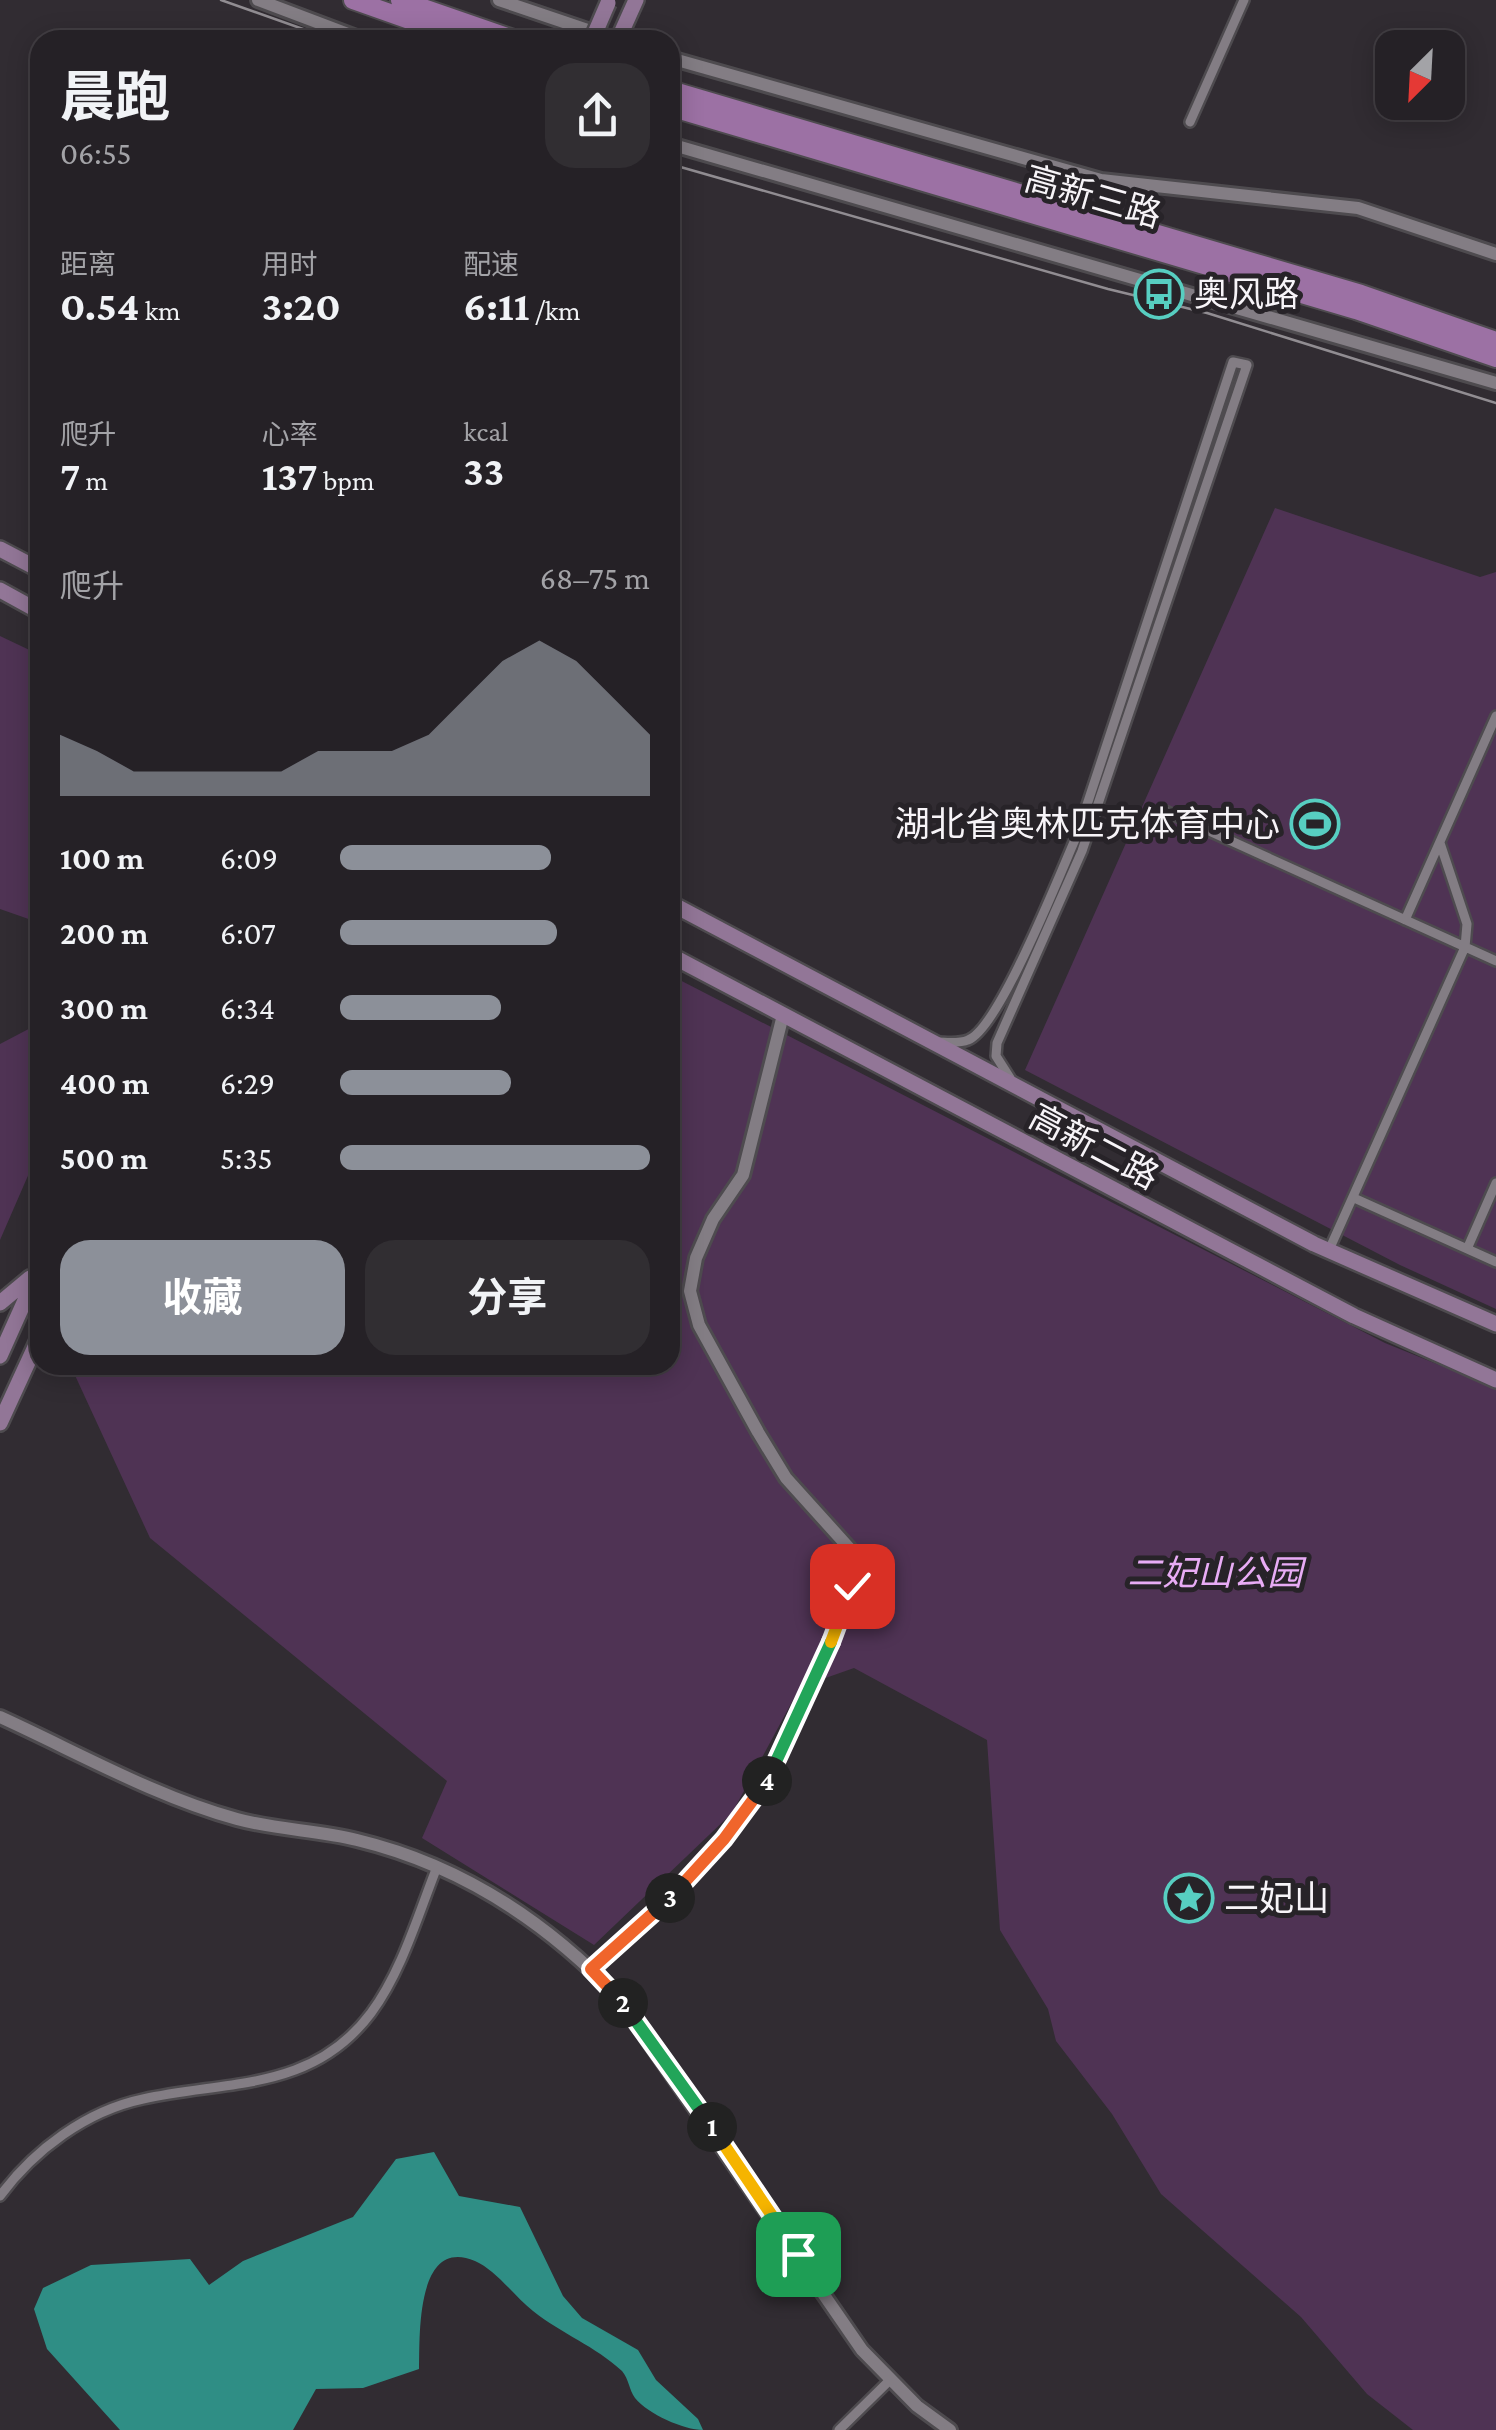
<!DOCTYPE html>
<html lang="zh">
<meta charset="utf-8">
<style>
body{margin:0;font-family:"Crimson Pro","Noto Sans SC",serif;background:#312e32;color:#f1f3f6;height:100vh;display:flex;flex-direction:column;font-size:38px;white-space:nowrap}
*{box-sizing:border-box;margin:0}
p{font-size:32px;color:#a3a3a7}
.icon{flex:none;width:55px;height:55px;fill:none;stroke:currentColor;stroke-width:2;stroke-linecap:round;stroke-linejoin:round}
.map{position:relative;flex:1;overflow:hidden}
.panel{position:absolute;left:30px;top:30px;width:650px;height:1345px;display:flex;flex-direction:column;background:#252126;border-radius:30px;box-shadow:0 5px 25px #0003,0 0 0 2px #423e43}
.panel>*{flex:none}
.needle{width:65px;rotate:204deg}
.fabs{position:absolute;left:1375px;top:30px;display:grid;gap:20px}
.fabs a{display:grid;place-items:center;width:90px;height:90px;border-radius:20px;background:#252126;box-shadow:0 5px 25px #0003,0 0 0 2px #423e43;font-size:50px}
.pin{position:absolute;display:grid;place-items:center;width:85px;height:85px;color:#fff;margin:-42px;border-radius:20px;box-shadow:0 5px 15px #0006}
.km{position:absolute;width:50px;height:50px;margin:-25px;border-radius:50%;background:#222;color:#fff;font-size:28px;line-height:50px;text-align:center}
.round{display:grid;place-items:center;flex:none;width:105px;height:105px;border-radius:30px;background:#312e32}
.summary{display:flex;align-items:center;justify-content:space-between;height:170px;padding:0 30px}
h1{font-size:55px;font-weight:700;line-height:75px}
.stats{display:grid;grid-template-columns:repeat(3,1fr);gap:15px;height:170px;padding:10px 30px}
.stats div{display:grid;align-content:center}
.stats b{font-size:42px;font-weight:700}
.stats small{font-size:28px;font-weight:400}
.stats p{font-size:28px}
.chart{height:280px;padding:20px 30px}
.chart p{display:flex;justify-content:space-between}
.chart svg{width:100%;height:180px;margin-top:10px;fill:#8c9099;opacity:.7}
.button{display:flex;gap:20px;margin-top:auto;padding:20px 30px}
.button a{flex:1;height:115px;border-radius:30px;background:#8c9099;color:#fff;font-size:40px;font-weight:700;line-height:115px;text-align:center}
.button a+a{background:#312e32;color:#f1f3f6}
ul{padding:0 30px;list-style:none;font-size:32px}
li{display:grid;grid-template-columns:160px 120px 1fr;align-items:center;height:75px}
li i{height:25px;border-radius:12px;background:#8c9099}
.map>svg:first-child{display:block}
.green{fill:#4f3354}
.water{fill:#2f8e85}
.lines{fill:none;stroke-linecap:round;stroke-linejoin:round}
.street-casing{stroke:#4e4b4f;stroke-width:14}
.secondary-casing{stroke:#4e4b4f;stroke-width:18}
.primary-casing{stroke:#4e4b4f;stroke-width:20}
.highway-casing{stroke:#4e4b4f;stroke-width:22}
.street{stroke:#837d84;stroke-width:9}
.secondary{stroke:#837d84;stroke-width:12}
.primary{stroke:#927697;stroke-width:15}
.highway{stroke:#9c71a4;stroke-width:18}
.tram{stroke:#918d92;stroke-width:2.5}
.primary-bridge-casing{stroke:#4e4b4f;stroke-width:20;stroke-linecap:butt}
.primary-bridge{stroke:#927697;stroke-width:15}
.split-1-casing{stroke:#fff;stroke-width:20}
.split-2-casing{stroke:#fff;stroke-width:20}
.split-3-casing{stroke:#fff;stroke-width:20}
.split-4-casing{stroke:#fff;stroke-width:20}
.split-5-casing{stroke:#fff;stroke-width:20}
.split-6-casing{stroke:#fff;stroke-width:20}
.split-1{stroke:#f5b400;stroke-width:12}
.split-2{stroke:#22a559;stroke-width:12}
.split-3{stroke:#f0652b;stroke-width:12}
.split-4{stroke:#f0652b;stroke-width:12}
.split-5{stroke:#22a559;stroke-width:12}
.split-6{stroke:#f5b400;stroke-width:12}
.labels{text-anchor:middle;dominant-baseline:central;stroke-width:10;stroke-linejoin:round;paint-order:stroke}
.street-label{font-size:35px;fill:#f7f4f8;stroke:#272328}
.poi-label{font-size:35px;fill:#f7f4f8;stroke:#272328;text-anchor:start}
.park-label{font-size:35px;font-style:italic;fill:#e8acf5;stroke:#272328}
</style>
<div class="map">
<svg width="1496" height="2430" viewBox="0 0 1496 2430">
<rect width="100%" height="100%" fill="#312c32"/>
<!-- green -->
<path class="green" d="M1275,508L1480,577L1496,572V1309L1400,1265L1025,1070Z
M0,636L40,655V923L0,909Z
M670,975L1385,1343L1496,1388V2430H1413L1367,2394L1301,2317L1161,2194L1112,2114L1056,2041L1048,2009L1000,1930L987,1740L854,1668L800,1687L732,1813L594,1945L422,1838L447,1781L150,1538L73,1371L76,1365H670Z
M40,1023V1148L0,1240V1044Z"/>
<!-- water -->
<path class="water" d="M434,2152L459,2196L520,2207L563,2296L582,2318L638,2350L656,2380L698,2419L703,2430C684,2430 648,2414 635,2398C629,2390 629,2379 622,2371C595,2346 562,2334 533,2311C515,2297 496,2270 475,2261C415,2236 420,2338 419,2369L363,2388L316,2389L293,2430H120L47,2349L34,2309L43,2288L91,2265L190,2259L209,2285L243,2261L353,2217L396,2159Z"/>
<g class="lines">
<!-- street casing -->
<g class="street-casing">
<path id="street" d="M1190,122L1244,0
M1165,811L1496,961
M1405,920L1496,716
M937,1042C946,1042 959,1044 968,1040C999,1029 1061,871 1077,835L1233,362L1247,365L1082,851L997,1043L996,1056L1010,1078
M1354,1198L1496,1262
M1467,1249L1496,1183
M1329,1250L1465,947L1467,924L1440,843
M0,2196C34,2150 86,2111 143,2099C228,2080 312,2092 371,2013C402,1971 418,1915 437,1867
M839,2430L891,2379"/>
</g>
<!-- secondary casing -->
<g class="secondary-casing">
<path id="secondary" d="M258,0L364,40
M499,0L617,40
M670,58L1101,180L1358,208L1496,254
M670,144L1496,383
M0,1717C77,1752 156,1797 237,1819C277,1830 318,1830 357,1840C461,1865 546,1921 619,1998L862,2350L917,2406L950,2430
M591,1969L663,1906L724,1839L766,1783L835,1634L854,1576L850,1549L786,1478L758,1432L699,1325L690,1291L696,1258L713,1219L743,1175L783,1015"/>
</g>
<!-- primary casing -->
<g class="primary-casing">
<path id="primary" d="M618,40L636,0
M0,549L40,570
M0,590L40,612
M670,903L1314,1244L1496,1324
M670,955L1354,1316L1496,1380
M0,1303L30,1278
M0,1356L40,1267
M0,1423L40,1336"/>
</g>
<!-- highway casing -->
<g class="highway-casing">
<path id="highway" d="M353,0L466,40
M400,0L516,40
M670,90L1361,294L1496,341
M670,107L1356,310L1496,358"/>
</g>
<!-- street -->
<use href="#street" class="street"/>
<!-- secondary -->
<use href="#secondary" class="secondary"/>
<!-- primary -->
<use href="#primary" class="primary"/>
<!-- highway -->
<use href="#highway" class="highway"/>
<!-- tram -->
<path class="tram" d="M221,0L334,40
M670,164L1108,289L1207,313L1496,403"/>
<!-- primary-bridge casing -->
<g class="primary-bridge-casing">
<path id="primary-bridge" d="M592,40L608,3"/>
</g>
<!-- primary-bridge -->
<use href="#primary-bridge" class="primary-bridge"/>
</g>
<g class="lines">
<!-- split-1 casing -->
<g class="split-1-casing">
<path id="split-1" d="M712,2127L798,2254"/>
</g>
<!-- split-2 casing -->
<g class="split-2-casing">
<path id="split-2" d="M623,2003L712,2127"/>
</g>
<!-- split-3 casing -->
<g class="split-3-casing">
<path id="split-3" d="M623,2003L591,1969L670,1898"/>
</g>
<!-- split-4 casing -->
<g class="split-4-casing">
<path id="split-4" d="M670,1898L724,1839L767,1781"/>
</g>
<!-- split-5 casing -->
<g class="split-5-casing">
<path id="split-5" d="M767,1781L831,1642"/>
</g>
<!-- split-6 casing -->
<g class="split-6-casing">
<path id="split-6" d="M831,1642L852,1586"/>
</g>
<!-- split-1 -->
<use href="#split-1" class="split-1"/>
<!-- split-2 -->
<use href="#split-2" class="split-2"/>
<!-- split-3 -->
<use href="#split-3" class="split-3"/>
<!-- split-4 -->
<use href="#split-4" class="split-4"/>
<!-- split-5 -->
<use href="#split-5" class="split-5"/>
<!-- split-6 -->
<use href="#split-6" class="split-6"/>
</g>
<!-- icons -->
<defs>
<g id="bus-ring" transform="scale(2.5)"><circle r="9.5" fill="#272328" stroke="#57cec1" stroke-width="1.5"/><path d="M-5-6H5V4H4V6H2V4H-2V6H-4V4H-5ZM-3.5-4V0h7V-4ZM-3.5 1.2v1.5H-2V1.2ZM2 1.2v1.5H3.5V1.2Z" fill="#57cec1"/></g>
<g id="stadium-ring" transform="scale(2.5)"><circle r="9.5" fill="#272328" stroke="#57cec1" stroke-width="1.5"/><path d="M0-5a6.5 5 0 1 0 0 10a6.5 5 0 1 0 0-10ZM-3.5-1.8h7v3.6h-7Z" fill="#57cec1"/></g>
<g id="sight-ring" transform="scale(2.5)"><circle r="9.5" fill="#272328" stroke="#57cec1" stroke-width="1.5"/><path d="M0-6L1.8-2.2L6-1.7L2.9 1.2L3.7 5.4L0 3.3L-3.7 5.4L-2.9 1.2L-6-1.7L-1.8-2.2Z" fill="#57cec1"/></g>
</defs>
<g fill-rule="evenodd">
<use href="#bus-ring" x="1159" y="294"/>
<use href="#stadium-ring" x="1315" y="824"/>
<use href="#sight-ring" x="1189" y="1898"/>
</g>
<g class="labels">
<!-- street labels -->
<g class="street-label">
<text transform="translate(1093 197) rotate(16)">高新三路</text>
<text transform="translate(1094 1147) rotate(28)">高新二路</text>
</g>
<!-- poi labels -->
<g class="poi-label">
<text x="1194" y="294">奥风路</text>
<text x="1280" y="824" text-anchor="end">湖北省奥林匹克体育中心</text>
<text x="1224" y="1898">二妃山</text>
</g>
<!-- park labels -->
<g class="park-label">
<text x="1215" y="1573">二妃山公园</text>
</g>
</g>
</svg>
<div class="fabs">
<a><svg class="needle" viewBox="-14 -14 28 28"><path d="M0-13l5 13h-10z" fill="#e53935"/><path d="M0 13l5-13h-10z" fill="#a3a3a7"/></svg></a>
</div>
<div class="pin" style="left:798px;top:2254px;background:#1e9e55"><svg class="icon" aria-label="arrive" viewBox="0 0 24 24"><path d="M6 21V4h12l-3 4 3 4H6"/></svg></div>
<div class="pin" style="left:852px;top:1586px;background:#d93025"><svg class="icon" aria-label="check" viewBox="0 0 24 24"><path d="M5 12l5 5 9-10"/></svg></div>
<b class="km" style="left:712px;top:2127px">1</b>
<b class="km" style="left:623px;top:2003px">2</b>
<b class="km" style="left:670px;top:1898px">3</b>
<b class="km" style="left:767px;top:1781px">4</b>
<section class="panel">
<div class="summary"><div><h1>晨跑</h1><p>06:55</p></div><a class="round"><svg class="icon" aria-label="share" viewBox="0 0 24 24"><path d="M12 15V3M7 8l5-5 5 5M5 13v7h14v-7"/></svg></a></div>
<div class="stats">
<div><p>距离</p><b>0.54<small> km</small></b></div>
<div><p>用时</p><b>3:20</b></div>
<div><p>配速</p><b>6:11<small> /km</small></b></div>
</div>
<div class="stats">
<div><p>爬升</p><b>7<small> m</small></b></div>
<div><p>心率</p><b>137<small> bpm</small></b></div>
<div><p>kcal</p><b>33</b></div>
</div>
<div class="chart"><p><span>爬升</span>68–75 m</p>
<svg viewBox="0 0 160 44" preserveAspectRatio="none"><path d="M0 44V29L10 33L20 38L30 38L40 38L50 38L60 38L70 33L80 33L90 33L100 29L110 20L120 11L130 6L140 11L150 20L160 29V44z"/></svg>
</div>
<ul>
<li><b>100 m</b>6:09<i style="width:68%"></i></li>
<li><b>200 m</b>6:07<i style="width:70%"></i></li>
<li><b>300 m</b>6:34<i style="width:52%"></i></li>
<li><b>400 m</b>6:29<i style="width:55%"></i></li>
<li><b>500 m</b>5:35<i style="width:100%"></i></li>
</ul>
<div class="button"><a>收藏</a><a>分享</a></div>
</section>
</div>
